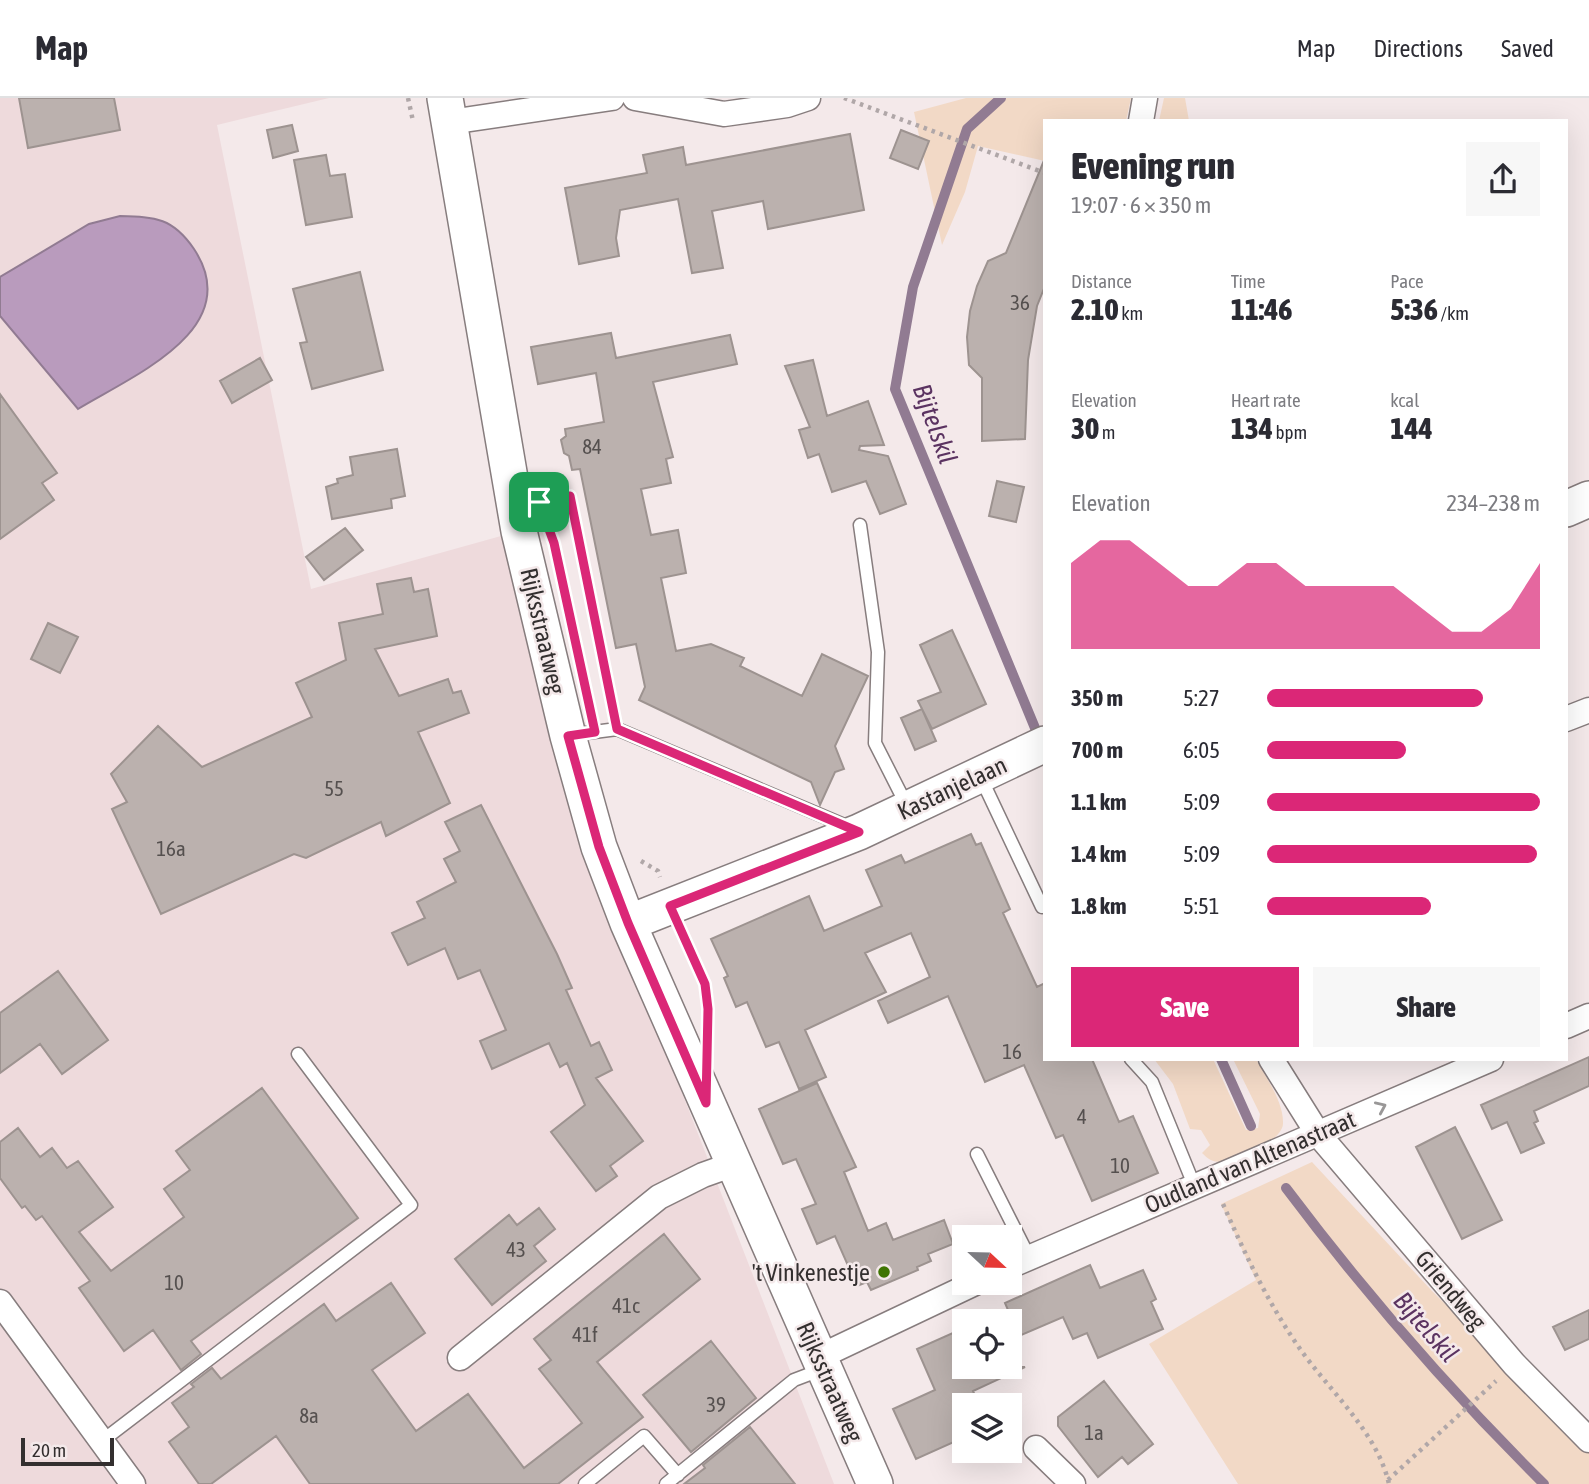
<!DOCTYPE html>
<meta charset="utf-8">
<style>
body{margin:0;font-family:"Asap Condensed",sans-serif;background:#f7f7f7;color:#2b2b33;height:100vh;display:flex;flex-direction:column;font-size:26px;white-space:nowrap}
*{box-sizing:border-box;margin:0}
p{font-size:23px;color:#7c7c81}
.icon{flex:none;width:38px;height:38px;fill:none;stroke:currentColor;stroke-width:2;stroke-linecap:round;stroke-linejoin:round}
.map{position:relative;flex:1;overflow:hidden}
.drawer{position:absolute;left:1043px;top:21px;width:525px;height:942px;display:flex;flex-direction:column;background:#fff;border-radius:0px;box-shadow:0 7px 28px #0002}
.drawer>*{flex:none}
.needle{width:46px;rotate:112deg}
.tools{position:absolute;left:952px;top:1127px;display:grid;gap:14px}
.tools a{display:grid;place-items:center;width:70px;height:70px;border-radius:0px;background:#fff;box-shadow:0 7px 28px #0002;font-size:35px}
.scale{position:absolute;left:21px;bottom:18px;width:93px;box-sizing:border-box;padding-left:7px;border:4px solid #332f2f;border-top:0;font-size:19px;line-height:24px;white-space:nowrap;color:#332f2f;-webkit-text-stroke:5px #f4e9ea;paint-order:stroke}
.pin{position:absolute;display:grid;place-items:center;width:60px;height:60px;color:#fff;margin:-30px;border-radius:14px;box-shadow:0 4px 10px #0006}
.round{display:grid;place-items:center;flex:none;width:74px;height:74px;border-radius:0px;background:#f7f7f7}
.head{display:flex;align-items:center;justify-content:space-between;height:119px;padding:0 28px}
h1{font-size:38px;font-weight:800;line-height:52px}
.metrics{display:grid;grid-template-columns:repeat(3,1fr);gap:10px;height:119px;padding:7px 28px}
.metrics div{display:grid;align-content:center}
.metrics b{font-size:30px;font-weight:800}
.metrics small{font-size:19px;font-weight:400}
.metrics p{font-size:19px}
.chart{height:196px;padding:14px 28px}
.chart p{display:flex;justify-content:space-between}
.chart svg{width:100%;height:126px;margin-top:7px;fill:#db2777;opacity:.7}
.action{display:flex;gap:14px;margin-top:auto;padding:14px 28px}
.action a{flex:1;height:80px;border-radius:0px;background:#db2777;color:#fff;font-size:28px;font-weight:800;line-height:80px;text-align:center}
.action a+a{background:#f7f7f7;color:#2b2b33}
ul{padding:0 28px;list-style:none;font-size:23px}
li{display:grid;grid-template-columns:112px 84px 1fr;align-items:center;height:52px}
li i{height:18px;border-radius:9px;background:#db2777}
header{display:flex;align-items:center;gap:42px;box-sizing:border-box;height:98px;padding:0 35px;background:#fff;border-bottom:2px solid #e1e1e2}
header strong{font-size:33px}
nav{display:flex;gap:38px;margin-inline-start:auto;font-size:24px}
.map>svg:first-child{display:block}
.built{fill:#eedadc}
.green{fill:#f2d9c6}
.water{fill:#b99bbd;stroke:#917b92;stroke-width:2}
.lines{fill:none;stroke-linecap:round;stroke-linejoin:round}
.stream{stroke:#917b92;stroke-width:10}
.building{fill:#bbb1ae;stroke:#9d9390;stroke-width:2}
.lane-casing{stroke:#877d7e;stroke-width:15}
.street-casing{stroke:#877d7e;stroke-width:27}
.secondary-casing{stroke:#877d7e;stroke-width:38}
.path{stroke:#b0a7a8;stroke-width:4.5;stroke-dasharray:3.5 5;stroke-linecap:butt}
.lane{stroke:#fff;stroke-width:12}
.street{stroke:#fff;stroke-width:24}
.secondary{stroke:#fff;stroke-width:35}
.oneway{stroke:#999797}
.route-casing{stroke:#fff;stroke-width:14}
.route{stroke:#db2777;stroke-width:9}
.poi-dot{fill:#3f7502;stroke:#f4e9ea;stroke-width:2.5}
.labels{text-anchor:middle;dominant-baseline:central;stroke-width:5;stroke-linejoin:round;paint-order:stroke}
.number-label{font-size:21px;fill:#55504f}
.street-label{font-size:24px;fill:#332f2f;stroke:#f4e9ea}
.poi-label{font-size:24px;fill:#332f2f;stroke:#f4e9ea;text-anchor:end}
.water-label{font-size:26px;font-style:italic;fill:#5b3361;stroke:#f4e9ea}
</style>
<header>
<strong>Map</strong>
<nav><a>Map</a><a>Directions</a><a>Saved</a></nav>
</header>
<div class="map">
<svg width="1589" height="1386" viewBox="0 0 1589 1386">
<rect width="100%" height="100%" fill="#f4e9ea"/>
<!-- built -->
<path class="built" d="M0,0H329L217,27L311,491L519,433L589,755L834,1386H0Z"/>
<!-- green -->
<path class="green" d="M966,0H1131L1126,23H1045V63L978,48L965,94L942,147L914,14Z
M1164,0H1185L1189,23H1159Z
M1154,961H1213L1246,1032L1258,1030L1260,1016L1233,961H1256C1266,980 1284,1004 1283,1026C1282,1043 1236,1065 1221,1064C1212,1064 1208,1061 1202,1055L1210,1047L1201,1032L1190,1031L1173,986Z
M1312,1064L1432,1193L1589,1348V1386H1238L1149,1246L1256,1182L1221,1106Z"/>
<!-- water -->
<path class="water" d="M120,118C156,119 173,120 194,151C247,231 132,278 78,311L0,218V179L89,126Z"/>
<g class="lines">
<!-- stream -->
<path class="stream" d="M1001,0L967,31L913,189L895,291L1035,630
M1221,961L1251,1028
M1286,1090C1365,1195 1451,1294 1544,1386"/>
</g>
<!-- building -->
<path class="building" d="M19,0H114L120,32L28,50Z
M292,27L298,53L273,60L267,32Z
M901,32L929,43L918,71L890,60Z
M850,36L864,112L768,131L763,103L712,113L723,170L692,175L678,101L620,112L616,140L619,158L579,166L565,90L647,75L643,57L683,49L686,67Z
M326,57L330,78L345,76L352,119L306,127L294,62Z
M1045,60V188L1037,208L1028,262L1025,341L982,343V280L969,267L967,239L970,213L977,188L988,163L1006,155Z
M360,174L383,272L312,291L300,245L307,244L293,191Z
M611,235L616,260L730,237L737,266L653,284L673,359L666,361L671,385L641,391L651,437L678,432L686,475L661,480L676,553L711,546L744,560L740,568L802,598L822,556L868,578L835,648L844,671L835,674L820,707L811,684L639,602L645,589L636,546L616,550L580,371L572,372L569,358L564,355L561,342L566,338L565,331L604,324L596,275L538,286L531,249Z
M260,260L272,282L232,305L220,283Z
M813,262L827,318L868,303L884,347L860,348L859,352L888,358L906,406L880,416L866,383L832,394L819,356L808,360L799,332L810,329L785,268Z
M0,296L57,375L42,385L54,402L0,441Z
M397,351L405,398L391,401L392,410L332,421L326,389L338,385L337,381L353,377L350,359Z
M997,383L1024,389L1016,424L989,418Z
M345,430L363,452L324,482L306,459Z
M411,480L414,494L428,491L437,538L375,551L399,598L448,581L453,595L461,593L469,615L418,634L450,705L386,738L381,724L306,760L294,756L161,816L112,711L127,704L111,676L158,628L202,669L312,619L296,585L346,562L339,525L383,516L377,486Z
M48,525L78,539L60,575L31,561Z
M952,532L986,606L932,631L918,603L941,594L920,547Z
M922,611L936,643L915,652L901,620Z
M481,707L557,856L572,890L566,892L591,948L599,944L612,972L596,980L643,1043L610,1068L617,1078L596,1093L551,1034L585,1007L567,965L560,969L549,945L492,971L480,943L506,932L480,872L458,881L445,850L408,867L392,835L425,820L417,804L456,784L444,761L460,753L445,724Z
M971,736L976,747L981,745L1010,811L1003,815L1037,889L1045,885V961H1092L1119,1024L1133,1018L1158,1075L1092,1103L1063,1037L1056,1040L1024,967L985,984L948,898L888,925L878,903L930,879L911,835L865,855L886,894L805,932L826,979L799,991L779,944L766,949L747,904L736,909L724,880L728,878L711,841L809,798L824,833L882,808L866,772L901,757L905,765Z
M58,873L108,942L62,976L40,946L0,975V915Z
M1589,959V988L1534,1013L1538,1023L1534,1025L1544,1045L1521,1055L1507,1024L1492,1031L1481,1007Z
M817,985L856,1069L844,1074L868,1133L886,1125L893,1142L944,1122L953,1146L928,1156L931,1163L917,1169L918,1172L871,1192L867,1184L857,1188L835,1138L817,1146L802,1111L816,1106L796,1061L783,1066L759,1011Z
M262,990L358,1120L191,1243L201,1256L181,1272L153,1232L124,1253L79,1190L90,1183L42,1118L36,1122L25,1108L22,1110L0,1080V1044L18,1030L40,1059L52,1050L67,1070L78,1063L113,1109L79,1134L111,1173L184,1119L164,1091L190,1072L176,1053Z
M1455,1029L1502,1122L1462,1141L1416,1049Z
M539,1110L555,1131L534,1148L546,1163L492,1207L455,1161L509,1117L517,1127Z
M664,1136L700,1181L597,1264L643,1319L558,1386H310L276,1338L211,1386H199L169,1344L189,1329L172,1305L194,1289L191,1286L212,1270L221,1281L324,1206L336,1223L391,1185L425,1235L372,1272L416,1333L468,1296L524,1370L582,1325L539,1271L551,1262L534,1241Z
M1090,1167L1100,1190L1143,1172L1156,1201L1151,1204L1163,1231L1098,1260L1087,1235L1073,1241L1063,1219L1019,1238L1005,1205Z
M1589,1212V1241L1565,1252L1553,1229Z
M964,1230V1269H1025L973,1293L979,1307H964V1353H980L966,1359L958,1342L916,1361L893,1311L935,1292L917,1251Z
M711,1243L756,1300L691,1354L643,1297Z
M1104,1283L1153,1346L1128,1366L1122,1359L1098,1379L1058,1328V1319Z
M750,1329L795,1386H684L705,1370L703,1367Z"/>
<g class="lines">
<!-- lane casing -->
<g class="lane-casing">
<path id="lane" d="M860,427L878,554L875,645L907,708
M571,637L617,631L851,730
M981,680L1042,809
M1131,961L1152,984L1194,1087
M977,1056L1029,1159
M102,1343L411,1107L298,956
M585,1386L644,1338L678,1377
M666,1386L794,1282L823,1271"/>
</g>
<!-- street casing -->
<g class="street-casing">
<path id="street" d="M635,0L724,16L787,7L808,0
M1141,23L1145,0
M450,24L612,0
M1566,621L1589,612
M1566,928L1589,918
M1271,961L1318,1036L1514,1266L1589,1342
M1010,1168L1491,961
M0,1204L133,1386
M819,1259L975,1185
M460,1260L659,1099L703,1077L734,1066
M1036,1350L1073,1386"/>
</g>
<!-- secondary casing -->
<g class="secondary-casing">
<path id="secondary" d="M445,0L519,433L568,638L599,749L628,825L875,1386
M1566,411L1589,401
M628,825L859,734L1045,646"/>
</g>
<!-- path -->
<path class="path" d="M408,0L413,23
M844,0L1045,75
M547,402L570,398L612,610
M641,763L658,773L660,779
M683,836L705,886L708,923
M1223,1106C1245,1156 1267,1203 1298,1248C1328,1292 1377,1333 1389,1386
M1388,1382L1496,1283"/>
<!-- lane -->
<use href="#lane" class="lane"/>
<!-- street -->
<use href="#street" class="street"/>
<!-- secondary -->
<use href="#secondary" class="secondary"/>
</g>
<!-- one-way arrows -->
<defs><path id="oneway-chevron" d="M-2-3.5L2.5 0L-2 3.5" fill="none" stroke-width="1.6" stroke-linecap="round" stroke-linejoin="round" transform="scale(1.75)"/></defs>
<use class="oneway" href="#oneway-chevron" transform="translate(1381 1009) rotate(-24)"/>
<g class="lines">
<!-- route casing -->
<g class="route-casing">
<path id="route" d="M570,398L617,631L859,734L670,808L705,886L708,911L706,1005L628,825L599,749L568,638L595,634L554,445L539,404Z"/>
</g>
<!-- route -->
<use href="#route" class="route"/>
</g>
<!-- markers -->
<circle class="poi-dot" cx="884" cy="1174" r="7"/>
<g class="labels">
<!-- number labels -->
<g class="number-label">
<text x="1020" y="204">36</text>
<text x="592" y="348">84</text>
<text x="334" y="690">55</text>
<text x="171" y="750">16a</text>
<text x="1012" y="953">16</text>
<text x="1082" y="1018">4</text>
<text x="1120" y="1067">10</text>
<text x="516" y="1151">43</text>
<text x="174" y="1184">10</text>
<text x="626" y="1207">41c</text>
<text x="585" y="1236">41f</text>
<text x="716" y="1306">39</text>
<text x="309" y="1317">8a</text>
<text x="1094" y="1334">1a</text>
</g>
<!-- street labels -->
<g class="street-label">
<text transform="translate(543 533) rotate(77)">Rijksstraatweg</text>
<text transform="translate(952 690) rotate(-25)">Kastanjelaan</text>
<text transform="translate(1250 1064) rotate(-23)">Oudland van Altenastraat</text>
<text transform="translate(1451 1192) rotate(50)">Griendweg</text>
<text transform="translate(830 1284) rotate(66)">Rijksstraatweg</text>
</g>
<!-- poi labels -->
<g class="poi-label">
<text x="870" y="1174">'t Vinkenestje</text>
</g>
<!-- water labels -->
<g class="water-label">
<text transform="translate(935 326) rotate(70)">Bijtelskil</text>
<text transform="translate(1426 1229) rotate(49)">Bijtelskil</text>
</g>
</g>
</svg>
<div class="tools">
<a><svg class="needle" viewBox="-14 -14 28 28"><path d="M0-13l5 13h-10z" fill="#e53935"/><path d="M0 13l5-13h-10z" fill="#7c7c81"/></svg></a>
<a><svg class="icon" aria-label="locate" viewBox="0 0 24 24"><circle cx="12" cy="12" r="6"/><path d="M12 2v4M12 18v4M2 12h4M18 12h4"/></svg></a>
<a><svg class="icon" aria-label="layers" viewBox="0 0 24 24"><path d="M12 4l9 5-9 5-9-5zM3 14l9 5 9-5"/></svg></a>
</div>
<div class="scale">20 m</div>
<div class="pin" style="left:539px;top:404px;background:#1e9e55"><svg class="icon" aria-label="arrive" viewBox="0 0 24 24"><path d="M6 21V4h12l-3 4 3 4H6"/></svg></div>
<section class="drawer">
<div class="head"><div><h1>Evening run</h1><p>19:07 · 6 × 350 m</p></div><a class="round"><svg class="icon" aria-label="share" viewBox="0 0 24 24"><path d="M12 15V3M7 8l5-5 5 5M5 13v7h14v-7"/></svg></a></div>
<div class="metrics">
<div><p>Distance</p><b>2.10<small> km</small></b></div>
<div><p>Time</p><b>11:46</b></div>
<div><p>Pace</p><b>5:36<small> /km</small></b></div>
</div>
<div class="metrics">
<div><p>Elevation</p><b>30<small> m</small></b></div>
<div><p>Heart rate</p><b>134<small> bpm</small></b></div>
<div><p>kcal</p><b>144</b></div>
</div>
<div class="chart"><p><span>Elevation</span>234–238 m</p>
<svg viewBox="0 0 160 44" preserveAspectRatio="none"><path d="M0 44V14L10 6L20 6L30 14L40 22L50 22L60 14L70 14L80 22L90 22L100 22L110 22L120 30L130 38L140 38L150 30L160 14V44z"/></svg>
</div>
<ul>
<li><b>350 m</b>5:27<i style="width:79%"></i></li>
<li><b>700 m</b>6:05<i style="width:51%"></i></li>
<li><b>1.1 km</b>5:09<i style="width:100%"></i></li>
<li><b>1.4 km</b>5:09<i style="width:99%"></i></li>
<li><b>1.8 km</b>5:51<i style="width:60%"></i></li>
</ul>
<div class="action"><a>Save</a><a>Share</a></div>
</section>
</div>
